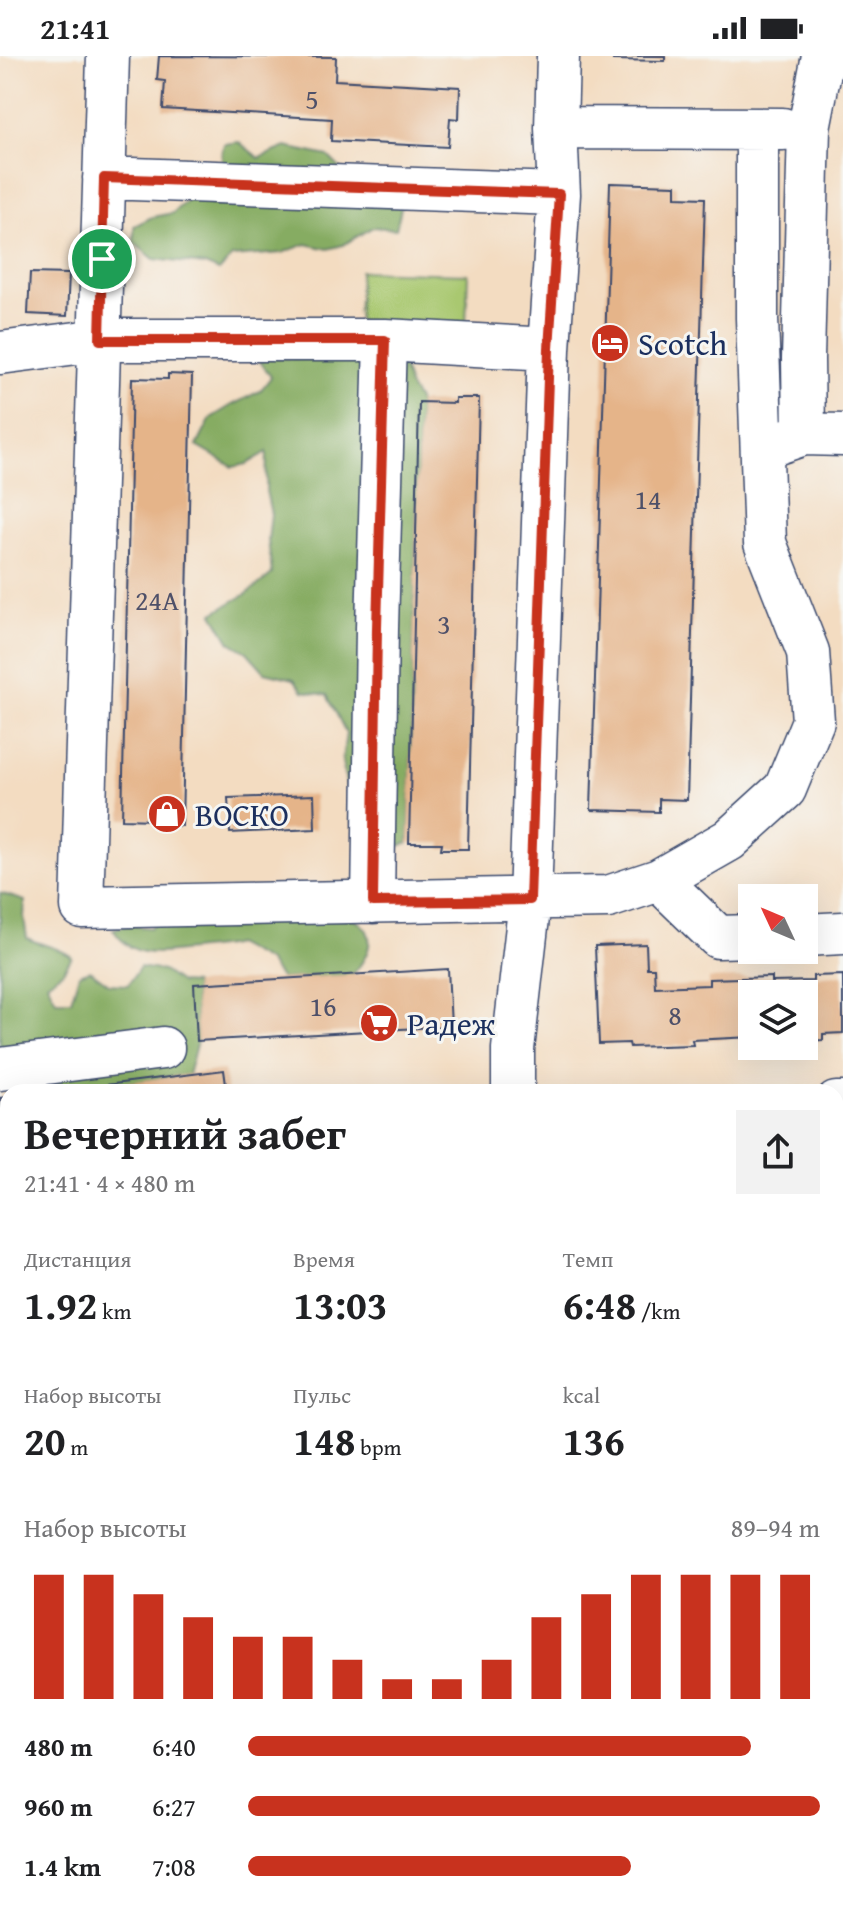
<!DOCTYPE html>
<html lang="ru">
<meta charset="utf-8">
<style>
body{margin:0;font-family:"Gentium Book Plus",serif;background:#f2f2f2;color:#202124;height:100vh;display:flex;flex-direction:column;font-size:30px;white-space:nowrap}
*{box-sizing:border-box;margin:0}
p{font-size:26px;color:#757577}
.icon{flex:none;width:44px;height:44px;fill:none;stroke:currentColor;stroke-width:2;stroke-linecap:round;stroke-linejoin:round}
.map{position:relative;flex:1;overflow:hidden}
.details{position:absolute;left:0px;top:1028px;width:844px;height:828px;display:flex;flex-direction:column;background:#fff;border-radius:24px 24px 0 0;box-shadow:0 8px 32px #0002}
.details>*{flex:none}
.needle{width:52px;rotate:314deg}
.buttons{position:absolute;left:738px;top:828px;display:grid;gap:16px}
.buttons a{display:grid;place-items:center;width:80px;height:80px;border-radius:0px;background:#fff;box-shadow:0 8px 32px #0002;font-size:40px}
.pin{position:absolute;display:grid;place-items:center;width:68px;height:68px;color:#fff;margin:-34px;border:4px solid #fff;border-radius:50%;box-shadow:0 2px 8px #0007}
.round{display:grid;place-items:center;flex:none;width:84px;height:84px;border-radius:0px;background:#f2f2f2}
.head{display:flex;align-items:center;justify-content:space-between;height:136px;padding:0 24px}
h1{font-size:44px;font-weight:700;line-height:60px}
.metrics{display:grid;grid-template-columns:repeat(3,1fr);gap:12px;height:136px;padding:8px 24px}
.metrics div{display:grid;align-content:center}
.metrics b{font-size:40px;font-weight:700}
.metrics small{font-size:22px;font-weight:400}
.metrics p{font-size:22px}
.chart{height:224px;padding:16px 24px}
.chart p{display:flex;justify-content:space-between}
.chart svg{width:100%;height:144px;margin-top:8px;stroke:#c8321e;stroke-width:6}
ul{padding:0 24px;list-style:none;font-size:26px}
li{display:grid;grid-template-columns:128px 96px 1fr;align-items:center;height:60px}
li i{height:20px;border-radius:10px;background:#c8321e}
.status{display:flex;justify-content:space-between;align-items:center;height:56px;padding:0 40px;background:#fff;direction:ltr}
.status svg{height:22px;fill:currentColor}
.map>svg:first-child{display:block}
.green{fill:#a9c86f;stroke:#627c66;stroke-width:2}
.forest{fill:#86ac62;stroke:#506e60;stroke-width:2}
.building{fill:#e5b489}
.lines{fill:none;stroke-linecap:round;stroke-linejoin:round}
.minor-casing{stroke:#3b496d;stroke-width:45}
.major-casing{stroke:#3b496d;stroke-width:47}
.minor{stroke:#fff;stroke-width:42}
.major{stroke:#ecc569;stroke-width:44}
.tram{stroke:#1b2f5e;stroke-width:2}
.route-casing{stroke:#fff;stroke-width:16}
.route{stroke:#c8321e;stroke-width:10}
.labels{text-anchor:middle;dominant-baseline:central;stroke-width:6;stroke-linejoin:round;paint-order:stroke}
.number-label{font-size:28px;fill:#4e5069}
.poi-label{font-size:32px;fill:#1b2f5e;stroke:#f6f6f2;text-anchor:start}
</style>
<div class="status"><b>21:41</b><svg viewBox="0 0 49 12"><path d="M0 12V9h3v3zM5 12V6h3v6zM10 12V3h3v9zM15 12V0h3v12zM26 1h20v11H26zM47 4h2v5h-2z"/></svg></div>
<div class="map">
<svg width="843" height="1856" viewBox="0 0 843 1856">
<rect width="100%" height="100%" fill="#f6f6f2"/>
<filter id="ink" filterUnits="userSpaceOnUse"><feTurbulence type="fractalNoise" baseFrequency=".0125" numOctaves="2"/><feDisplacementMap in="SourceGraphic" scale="16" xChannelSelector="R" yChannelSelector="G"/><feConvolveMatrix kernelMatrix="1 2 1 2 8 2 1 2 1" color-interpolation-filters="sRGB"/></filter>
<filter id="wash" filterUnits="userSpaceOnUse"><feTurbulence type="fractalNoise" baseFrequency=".006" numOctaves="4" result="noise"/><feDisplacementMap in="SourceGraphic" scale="32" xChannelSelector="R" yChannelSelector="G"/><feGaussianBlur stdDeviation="1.8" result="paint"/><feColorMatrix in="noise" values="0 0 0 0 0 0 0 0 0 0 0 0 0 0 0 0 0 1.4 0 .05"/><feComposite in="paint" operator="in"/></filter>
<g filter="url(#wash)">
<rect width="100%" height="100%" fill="#f3dcc1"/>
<!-- green -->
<path class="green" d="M360,215L468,218L466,268L358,265Z"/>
<!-- forest -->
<path class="forest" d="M239,86L259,102L286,91L328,100L347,119L402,148L396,173L373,171L343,189L328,193L306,188L282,197L232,201L219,215L205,209L154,203L134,187V170L152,161L173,157L195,136L210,147L229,148L244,134C230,119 216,110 224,88Z
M257,301L401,306L409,330L419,346L409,787L382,795L353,767L342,705L346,677L327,639L303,635L294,623L265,616L247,596L230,586L213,557L248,537L272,518L268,484L271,458L266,435L267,396L247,408L233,411L197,390L211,362L232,349L260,335L271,321Z
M0,837L25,845L24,862L27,882C44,891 55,889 72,901L63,915L47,927L56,944H71L79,918L90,914L109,928L128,929L140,911L163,915L180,927L194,928L197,985L188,1019L59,1035L48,1013L31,992L0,991Z
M352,861C357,865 365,870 367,875C375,891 362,908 352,919L281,923L267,905L235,888C220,892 206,892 191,894C159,897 133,905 113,873L128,869L150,872L158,863Z
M8,1104V1195L0,1198V1111Z
M0,1465L8,1482V1582L0,1581Z
M0,1753H8V1848H22L25,1856H0Z"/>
<g id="blocks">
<!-- building -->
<path class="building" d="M159,0L336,1L335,24L460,31L459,63L450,62L448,91L331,85L332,63L163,53L165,25L157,24Z
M613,0H665V5L613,4Z
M610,127L676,129V141L705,142L687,744L659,743V756L591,754Z
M30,217L69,218L67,260L28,258Z
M168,318L192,319L182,770L155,769V764L122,763L132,322L168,323Z
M455,342H479L468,793H441L442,787H409L419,346L455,347Z
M314,739L315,773L230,777L228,742Z
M646,888L647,912H654L655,931L709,929V923L772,921V926L813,925V920L843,919V977L823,978V984L804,985V938H752V981L692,984L693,989L630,991L629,987L599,988L595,890Z
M448,913L451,970L197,985L194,928Z
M224,1014L227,1036H66V1034Z
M8,1041V1103L0,1104V1042Z
M0,1581L8,1582V1753H0Z
M836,1707L843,1715V1774L836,1780Z
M843,1781V1856H754L764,1848H836V1787Z
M93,1848H164V1856H92Z
M215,1848H307L309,1854L302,1856H218Z
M313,1848H473L475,1855L316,1856Z
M641,1848H756L747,1856H648Z"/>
</g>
</g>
<g filter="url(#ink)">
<use href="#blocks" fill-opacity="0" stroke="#3b496d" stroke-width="2"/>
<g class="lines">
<!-- minor casing -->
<g class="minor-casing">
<path id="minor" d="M108,0L82,851L608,841L659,824L718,881L752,880
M556,72L783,73
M104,122L559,138
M0,297L100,284H385L549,293
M804,378L803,303L809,72L823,0
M778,387L804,378L843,379
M659,824L729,784L785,733L813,665L808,596L765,487L757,262V73
M373,846L377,572L385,284
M804,879L843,877
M0,1013L163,992
M513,1036V993L530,844L549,293L559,138L556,72L558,0
M836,1047H843
M0,1422L8,1445
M71,1848V1856"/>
</g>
<!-- major casing -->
<g class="major-casing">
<path id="major" d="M836,1139H843
M0,1246L8,1243"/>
</g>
<!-- minor -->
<use href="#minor" class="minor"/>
<!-- major -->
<use href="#major" class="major"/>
<!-- tram -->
<path class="tram" d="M836,1177L843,1176
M836,1197H843
M0,1288L8,1285
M0,1303L8,1300"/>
</g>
</g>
<g class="lines" filter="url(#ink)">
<!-- route casing -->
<g class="route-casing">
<path id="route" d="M104,122L559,138L549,293L530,844L373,846L377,572L385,284H100Z"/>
</g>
<!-- route -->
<use href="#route" class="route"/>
</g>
<!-- icons -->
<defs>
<g id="hotel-disc" transform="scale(2)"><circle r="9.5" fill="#c8321e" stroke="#f6f6f2"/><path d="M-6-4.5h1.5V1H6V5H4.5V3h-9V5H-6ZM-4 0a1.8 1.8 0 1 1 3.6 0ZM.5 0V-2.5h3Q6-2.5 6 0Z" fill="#fff"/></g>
<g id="shop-disc" transform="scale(2)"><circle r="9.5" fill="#c8321e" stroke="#f6f6f2"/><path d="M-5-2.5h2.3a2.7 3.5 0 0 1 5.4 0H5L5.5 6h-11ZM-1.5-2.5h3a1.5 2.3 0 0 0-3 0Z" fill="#fff"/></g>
<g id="supermarket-disc" transform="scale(2)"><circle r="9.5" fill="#c8321e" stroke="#f6f6f2"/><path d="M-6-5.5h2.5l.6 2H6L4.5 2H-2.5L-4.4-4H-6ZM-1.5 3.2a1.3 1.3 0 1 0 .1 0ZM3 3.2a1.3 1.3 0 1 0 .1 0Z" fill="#fff"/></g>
</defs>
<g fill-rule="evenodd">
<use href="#hotel-disc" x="610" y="287"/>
<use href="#shop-disc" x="167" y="758"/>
<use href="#supermarket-disc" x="379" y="967"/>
</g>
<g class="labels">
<!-- number labels -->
<g class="number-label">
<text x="312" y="42">5</text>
<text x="648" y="442">14</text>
<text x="157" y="543">24А</text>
<text x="444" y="567">3</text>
<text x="323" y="949">16</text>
<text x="675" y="958">8</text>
</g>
<!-- poi labels -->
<g class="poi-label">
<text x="638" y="287">Scotch</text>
<text x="195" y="758">ВОСКО</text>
<text x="407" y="967">Радеж</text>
</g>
</g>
</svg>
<div class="buttons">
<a><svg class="needle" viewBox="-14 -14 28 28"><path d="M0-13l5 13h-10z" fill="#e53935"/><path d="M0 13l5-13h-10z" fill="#757577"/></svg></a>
<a><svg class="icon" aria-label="layers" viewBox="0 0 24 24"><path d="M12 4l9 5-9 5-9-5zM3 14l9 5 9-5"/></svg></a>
</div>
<div class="pin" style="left:102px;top:203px;background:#1e9e55"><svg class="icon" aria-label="arrive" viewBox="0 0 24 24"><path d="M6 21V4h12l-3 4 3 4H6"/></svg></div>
<section class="details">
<div class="head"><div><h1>Вечерний забег</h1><p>21:41 · 4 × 480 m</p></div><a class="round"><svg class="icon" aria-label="share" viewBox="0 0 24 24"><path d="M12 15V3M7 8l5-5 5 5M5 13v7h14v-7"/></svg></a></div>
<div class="metrics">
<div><p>Дистанция</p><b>1.92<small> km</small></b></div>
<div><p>Время</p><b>13:03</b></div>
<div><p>Темп</p><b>6:48<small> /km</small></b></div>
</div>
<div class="metrics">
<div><p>Набор высоты</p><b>20<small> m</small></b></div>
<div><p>Пульс</p><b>148<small> bpm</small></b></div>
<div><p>kcal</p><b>136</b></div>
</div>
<div class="chart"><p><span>Набор высоты</span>89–94 m</p>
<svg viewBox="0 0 160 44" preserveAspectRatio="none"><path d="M5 44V6M15 44V6M25 44V12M35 44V19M45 44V25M55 44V25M65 44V32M75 44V38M85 44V38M95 44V32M105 44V19M115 44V12M125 44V6M135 44V6M145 44V6M155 44V6"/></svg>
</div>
<ul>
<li><b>480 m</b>6:40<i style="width:88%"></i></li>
<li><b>960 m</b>6:27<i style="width:100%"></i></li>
<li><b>1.4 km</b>7:08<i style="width:67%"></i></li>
</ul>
</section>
</div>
